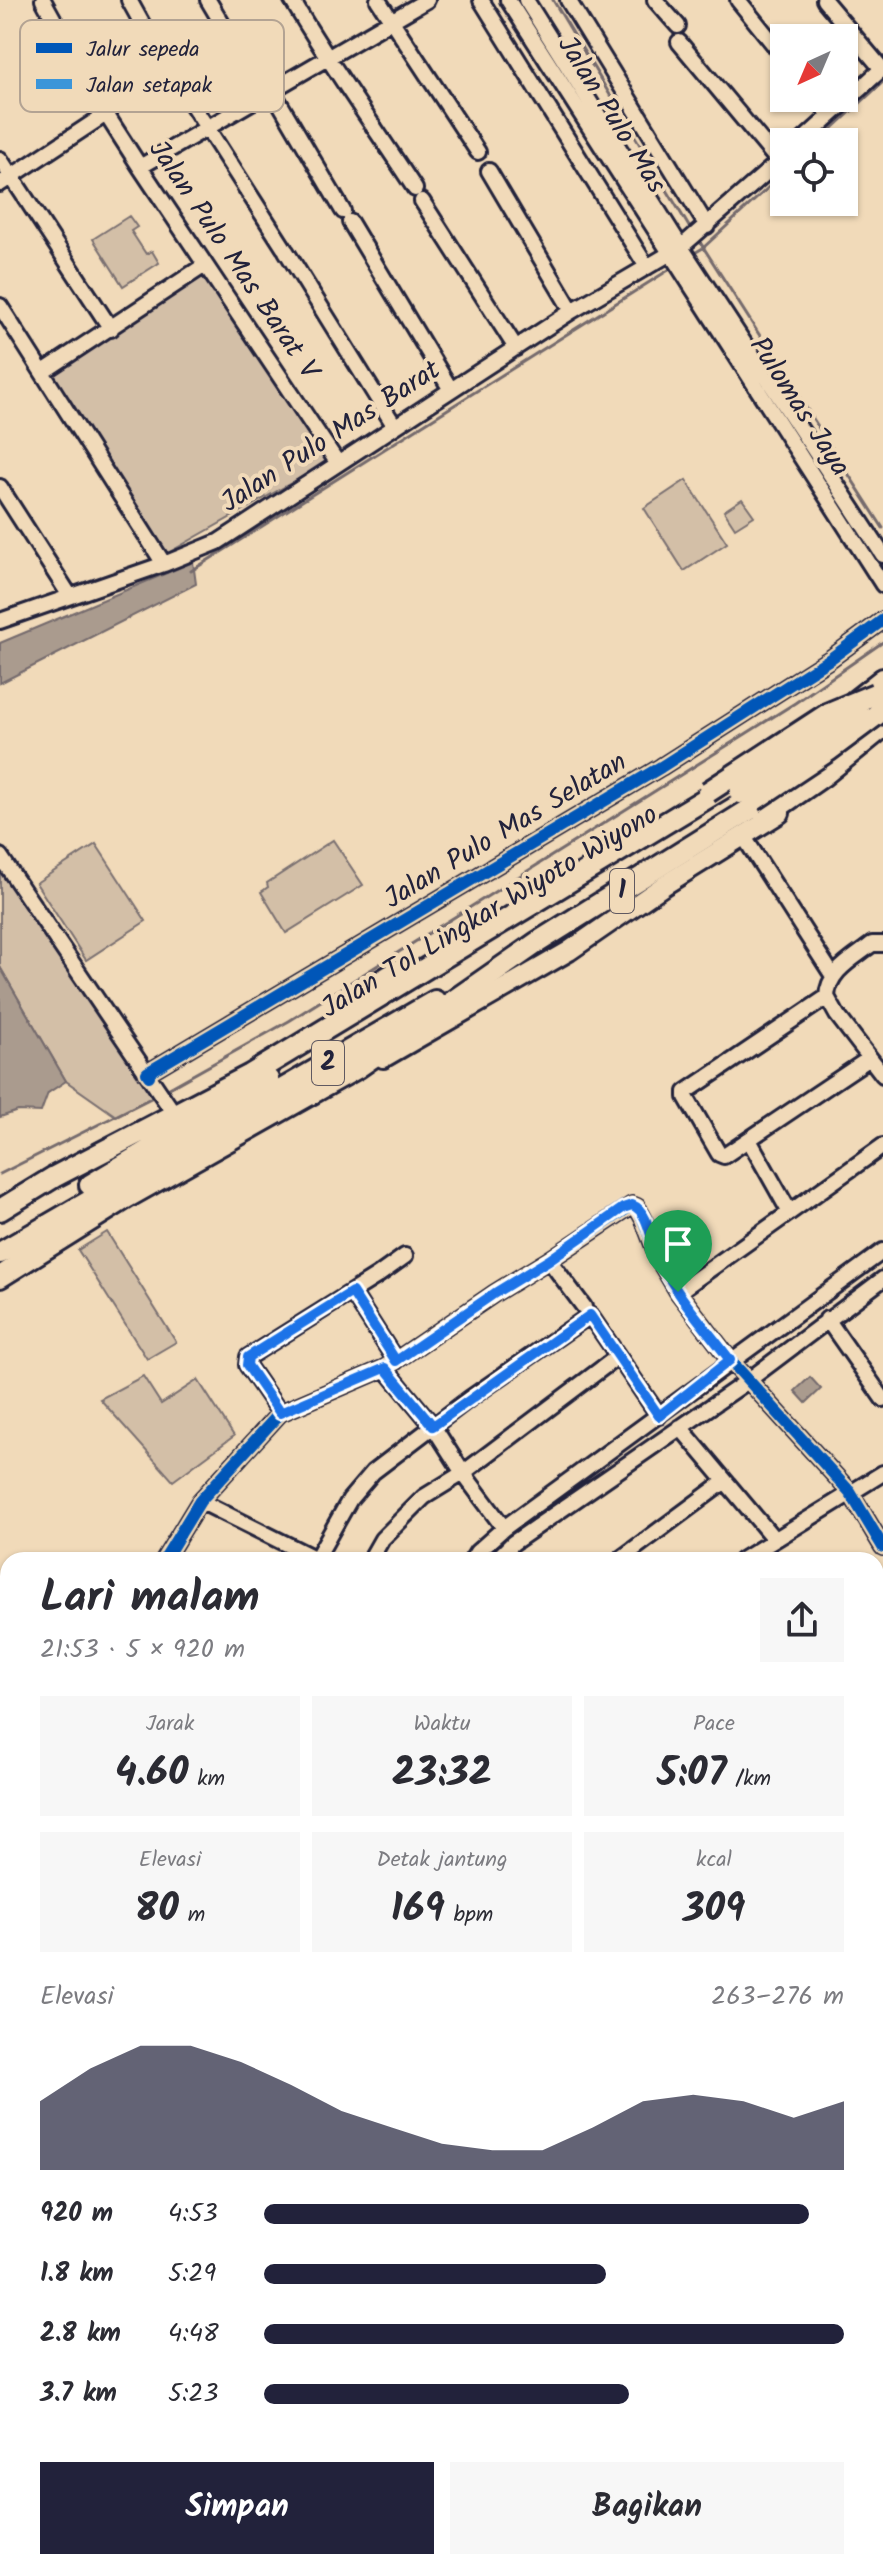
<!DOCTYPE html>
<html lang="id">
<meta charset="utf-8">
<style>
body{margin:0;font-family:Kalam,sans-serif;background:#f7f7f7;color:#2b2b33;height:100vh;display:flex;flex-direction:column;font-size:30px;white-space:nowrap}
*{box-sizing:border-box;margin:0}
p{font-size:26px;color:#7c7c81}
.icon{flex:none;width:44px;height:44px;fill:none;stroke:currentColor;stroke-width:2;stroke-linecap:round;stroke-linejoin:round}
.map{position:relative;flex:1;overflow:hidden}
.panel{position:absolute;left:0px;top:1552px;width:884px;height:1018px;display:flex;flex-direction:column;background:#fff;border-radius:24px 24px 0 0;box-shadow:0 2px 6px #0004}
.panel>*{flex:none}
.needle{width:52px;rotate:224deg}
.fabs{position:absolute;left:770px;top:24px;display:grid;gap:16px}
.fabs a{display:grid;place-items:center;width:88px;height:88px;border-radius:0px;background:#fff;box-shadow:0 2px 6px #0004;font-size:40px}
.pin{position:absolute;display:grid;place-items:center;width:68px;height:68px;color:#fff;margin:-82px -34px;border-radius:50% 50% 50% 0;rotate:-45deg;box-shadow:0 0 8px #0007}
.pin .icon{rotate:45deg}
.round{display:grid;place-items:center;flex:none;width:84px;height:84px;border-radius:0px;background:#f7f7f7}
.overview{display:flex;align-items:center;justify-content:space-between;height:136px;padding:0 40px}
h1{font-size:44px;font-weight:800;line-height:60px}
.figures{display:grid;grid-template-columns:repeat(3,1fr);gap:12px;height:136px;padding:8px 40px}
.figures div{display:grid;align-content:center;border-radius:0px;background:#f7f7f7;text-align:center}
.figures b{font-size:40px;font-weight:800}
.figures small{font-size:22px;font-weight:400}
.figures p{font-size:22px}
.chart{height:224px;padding:16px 40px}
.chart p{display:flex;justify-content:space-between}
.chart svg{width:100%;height:144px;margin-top:8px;fill:#22223b;opacity:.7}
.action{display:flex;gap:16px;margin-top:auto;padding:16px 40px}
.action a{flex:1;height:92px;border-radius:0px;background:#22223b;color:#fff;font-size:32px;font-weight:800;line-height:92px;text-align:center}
.action a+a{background:#f7f7f7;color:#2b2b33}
ul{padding:0 40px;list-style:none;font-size:26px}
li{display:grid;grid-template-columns:128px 96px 1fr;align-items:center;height:60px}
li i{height:20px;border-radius:10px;background:#22223b}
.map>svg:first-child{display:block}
.green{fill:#d3bfa7;stroke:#7a7071;stroke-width:2}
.water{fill:#aa9b8e;stroke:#746b6d;stroke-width:2}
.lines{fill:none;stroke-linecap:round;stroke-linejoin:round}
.stream{stroke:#746b6d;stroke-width:3}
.river{stroke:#aa9b8e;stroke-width:18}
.minor-casing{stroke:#22223b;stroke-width:20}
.major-casing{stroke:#22223b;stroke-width:24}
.highway-casing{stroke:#22223b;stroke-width:26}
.minor{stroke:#f1dab9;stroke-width:14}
.major{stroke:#f1dab9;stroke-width:18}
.highway{stroke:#f1dab9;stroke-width:20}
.highway-bridge-casing{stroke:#22223b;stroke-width:26;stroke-linecap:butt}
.highway-bridge{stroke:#f1dab9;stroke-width:20}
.quiet{stroke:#3b95d9;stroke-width:10;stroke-dasharray:20 10;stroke-linecap:butt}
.cycleway-casing{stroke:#f1dab9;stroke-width:17}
.cycleway{stroke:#0057b8;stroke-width:12}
.route-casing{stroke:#fff;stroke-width:16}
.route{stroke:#1a73e8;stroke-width:10}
.labels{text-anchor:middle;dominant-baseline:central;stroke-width:8;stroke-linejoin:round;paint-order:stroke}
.shield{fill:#f1dab9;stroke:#605961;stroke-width:2}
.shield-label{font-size:26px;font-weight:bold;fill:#22223b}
.street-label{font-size:28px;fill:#22223b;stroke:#f1dab9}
.key{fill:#f1dab9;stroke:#b3a393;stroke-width:2}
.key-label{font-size:22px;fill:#22223b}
</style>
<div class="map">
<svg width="883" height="2569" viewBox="0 0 883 2569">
<rect width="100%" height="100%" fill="#f1dab9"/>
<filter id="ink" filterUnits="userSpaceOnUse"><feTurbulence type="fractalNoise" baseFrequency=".0125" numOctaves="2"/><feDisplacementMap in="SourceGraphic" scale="16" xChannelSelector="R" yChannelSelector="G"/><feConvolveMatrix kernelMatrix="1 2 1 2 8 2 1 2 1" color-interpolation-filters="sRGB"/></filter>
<g filter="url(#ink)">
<!-- green -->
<path class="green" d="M129,216L137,227L131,231L146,254L152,251L159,263L123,286L93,239Z
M203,275L330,461L166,554L49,374Z
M686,480L727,543L684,571L644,508Z
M742,499L754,516L735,528L724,511Z
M333,840L363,885L286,933L261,892L268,887L267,883Z
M96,844L146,921L86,960L36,883Z
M0,858L160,1093L116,1116L66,1081L0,967Z
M107,1232L176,1342L147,1359L78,1250Z
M143,1376L161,1404L198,1380L234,1436L173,1481L100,1399Z
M0,1884L8,1888V1930L0,1926Z
M8,2448V2519L0,2521V2450Z"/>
<!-- water -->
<path class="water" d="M193,562L196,584L0,683V643Z
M0,967L66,1081L48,1093L41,1112L18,1111L0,1117Z
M810,1377L821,1389L806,1403L795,1391Z"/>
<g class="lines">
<!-- stream -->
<path class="stream" d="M553,0L691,230
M818,142L883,82
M698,239L883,528
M691,255L703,248L784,173
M191,571L675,266
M164,1091L289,1021L795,703L883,642
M0,1174L157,1095"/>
<!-- river -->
<path class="river" d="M0,1944L8,1948"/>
<!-- minor casing -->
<g class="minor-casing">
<path id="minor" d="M43,0L106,114L140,167L337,462
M129,0L150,38
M208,0L264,94
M292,0C330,65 374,126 415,189
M378,0L478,152
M481,0L647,267
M508,0L883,585
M526,0L681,247L883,555
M568,0L707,226
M655,0L678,26
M738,0L784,57
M824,0L882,69
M679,42L779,162
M154,45L284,248
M272,90L343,211
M816,98L830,115
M801,142L883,68
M0,159L111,329
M140,167L427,0
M489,171L572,311
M0,184L106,114
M422,201L516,348
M350,222L451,390
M681,247L784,157
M286,251L394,425
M0,306L164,564
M43,372L205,265
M0,487L70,596
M0,621L164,564L218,542L572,311L669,254
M744,837L833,976
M0,856L175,1115
M827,997L686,1092V1097L719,1154L724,1156L870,1058
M827,997L837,1015L883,1075
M827,997C828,971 853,959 872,944H883
M147,1073L661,767L830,659L883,620
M749,1140L789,1211
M549,1260L584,1307
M352,1292L396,1361
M678,1292L883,1146
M827,1319L883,1399
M385,1368L433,1426L463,1473L504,1528
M280,1413L247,1365L248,1357L377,1276L405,1256
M680,1427L774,1539
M200,1501L318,1560
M316,1559L350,1499L373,1472L469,1399L590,1315L659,1416
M164,1560L200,1501L280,1413L385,1368L495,1293L549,1260L632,1205L637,1207L643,1218L659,1260L678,1292L730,1360L850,1492L883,1547
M370,1560L382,1539L424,1497L463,1473L617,1357
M472,1560L477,1552L504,1528L883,1251
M496,1560L513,1543L742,1385L883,1279
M619,1560L724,1482
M742,1560L883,1473
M876,1794L883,1775
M0,1975L8,1966
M876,1975L883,1978
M0,1993L8,1987
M0,2059L8,2063
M0,2125L8,2129
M0,2196L8,2200
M0,2242L8,2227
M0,2279L8,2272
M0,2304L8,2291
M876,2307L883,2309
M0,2329L8,2333
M0,2382L8,2408
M0,2445L8,2443
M876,2487L883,2489
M876,2507H883
M0,2526L8,2524
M0,2538L9,2569
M876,2539L883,2553
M85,2562L87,2569
M163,2562L165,2569
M300,2562V2569
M517,2562L539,2569
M647,2562L649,2569
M749,2562L753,2569
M256,2569L276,2562
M550,2569L552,2562"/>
</g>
<!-- major casing -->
<g class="major-casing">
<path id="major" d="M383,1058L569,951L666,884L780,813
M0,1813L8,1817
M0,1853L8,1857
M0,1870L8,1874
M876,2175L883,2177
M876,2190L883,2192
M876,2233L883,2236"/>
</g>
<!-- highway casing -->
<g class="highway-casing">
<path id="highway" d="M855,701L883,679
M765,816L824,775L883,727
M346,1002L401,969
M90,1185L268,1079
M0,1210L54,1177L250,1075L725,787
M0,1253L435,1001
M0,1277L126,1198L357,1068L538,942L773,795"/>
</g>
<!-- minor -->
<use href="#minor" class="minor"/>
<!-- major -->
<use href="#major" class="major"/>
<!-- highway -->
<use href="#highway" class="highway"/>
<!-- highway-bridge casing -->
<g class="highway-bridge-casing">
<path id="highway-bridge" d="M708,792L829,713L875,694
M740,793L857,709
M753,801L828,751L883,710"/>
</g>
<!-- highway-bridge -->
<use href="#highway-bridge" class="highway-bridge"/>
<!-- quiet -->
<path class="quiet" d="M876,2307L883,2309
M876,2487L883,2489
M876,2507H883
M876,2539L883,2553
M300,2562V2569
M647,2562L649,2569
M256,2569L276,2562
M550,2569L552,2562"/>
<!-- cycleway casing -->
<g class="cycleway-casing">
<path id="cycleway" d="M149,1076L147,1073L661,767L830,659L883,620
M164,1560L200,1501L280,1413L385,1368L495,1293L549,1260L632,1205L637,1207L643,1218L659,1260L678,1292L730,1360L850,1492L883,1547"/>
</g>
<!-- cycleway -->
<use href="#cycleway" class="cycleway"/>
</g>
</g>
<g class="lines" filter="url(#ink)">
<!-- route casing -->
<g class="route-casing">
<path id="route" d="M632,1205C649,1211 651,1243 659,1259C676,1296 706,1328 730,1360L659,1416L590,1315L433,1426L385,1368L280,1413L247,1365L248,1357L352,1292L396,1361L495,1293L549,1260L623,1208Z"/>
</g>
<!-- route -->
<use href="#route" class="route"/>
</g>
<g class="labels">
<!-- shield labels -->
<g class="shield">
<rect x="610" y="869" width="24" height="44" rx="6"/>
<rect x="312" y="1041" width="32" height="44" rx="6"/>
</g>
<g class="shield-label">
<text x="622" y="891">1</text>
<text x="328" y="1063">2</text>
</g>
<!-- street labels -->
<g class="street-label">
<text transform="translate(611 115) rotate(58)">Jalan Pulo Mas</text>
<text transform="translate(233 260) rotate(56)">Jalan Pulo Mas Barat V</text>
<text transform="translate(799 407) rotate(57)">Pulomas Jaya</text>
<text transform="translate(331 437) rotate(-33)">Jalan Pulo Mas Barat</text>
<text transform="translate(506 831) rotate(-31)">Jalan Pulo Mas Selatan</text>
<text transform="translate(490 912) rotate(-31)">Jalan Tol Lingkar Wiyoto Wiyono</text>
</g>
</g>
<!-- legend -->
<rect x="20" y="20" width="264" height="92" rx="12" class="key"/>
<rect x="36" y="43" width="36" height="10" fill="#0057b8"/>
<rect x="36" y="79" width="36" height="10" fill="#3b95d9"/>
<g class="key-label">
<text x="86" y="56">Jalur sepeda</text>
<text x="86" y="92">Jalan setapak</text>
</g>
</svg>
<div class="fabs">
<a><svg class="needle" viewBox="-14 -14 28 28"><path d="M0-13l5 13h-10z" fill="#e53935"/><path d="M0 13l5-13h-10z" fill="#7c7c81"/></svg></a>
<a><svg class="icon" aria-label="locate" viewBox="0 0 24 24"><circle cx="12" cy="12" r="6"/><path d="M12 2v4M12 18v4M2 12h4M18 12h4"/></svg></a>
</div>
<div class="pin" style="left:678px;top:1292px;background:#1e9e55"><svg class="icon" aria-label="arrive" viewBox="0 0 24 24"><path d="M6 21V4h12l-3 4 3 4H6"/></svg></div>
<section class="panel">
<div class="overview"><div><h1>Lari malam</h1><p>21:53 · 5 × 920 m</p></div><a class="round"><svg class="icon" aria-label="share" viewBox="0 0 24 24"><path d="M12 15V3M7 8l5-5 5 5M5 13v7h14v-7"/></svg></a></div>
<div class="figures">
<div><p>Jarak</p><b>4.60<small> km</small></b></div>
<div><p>Waktu</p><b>23:32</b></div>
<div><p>Pace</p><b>5:07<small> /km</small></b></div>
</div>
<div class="figures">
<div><p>Elevasi</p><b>80<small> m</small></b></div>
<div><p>Detak jantung</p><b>169<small> bpm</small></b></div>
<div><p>kcal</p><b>309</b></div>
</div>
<div class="chart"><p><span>Elevasi</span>263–276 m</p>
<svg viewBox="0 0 160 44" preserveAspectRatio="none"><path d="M0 44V23L10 13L20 6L30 6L40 11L50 18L60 26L70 31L80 36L90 38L100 38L110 31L120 23L130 21L140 23L150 28L160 23V44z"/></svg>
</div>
<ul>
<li><b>920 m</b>4:53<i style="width:94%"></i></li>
<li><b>1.8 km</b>5:29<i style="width:59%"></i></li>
<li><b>2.8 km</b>4:48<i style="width:100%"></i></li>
<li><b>3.7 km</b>5:23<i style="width:63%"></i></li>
</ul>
<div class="action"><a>Simpan</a><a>Bagikan</a></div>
</section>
</div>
